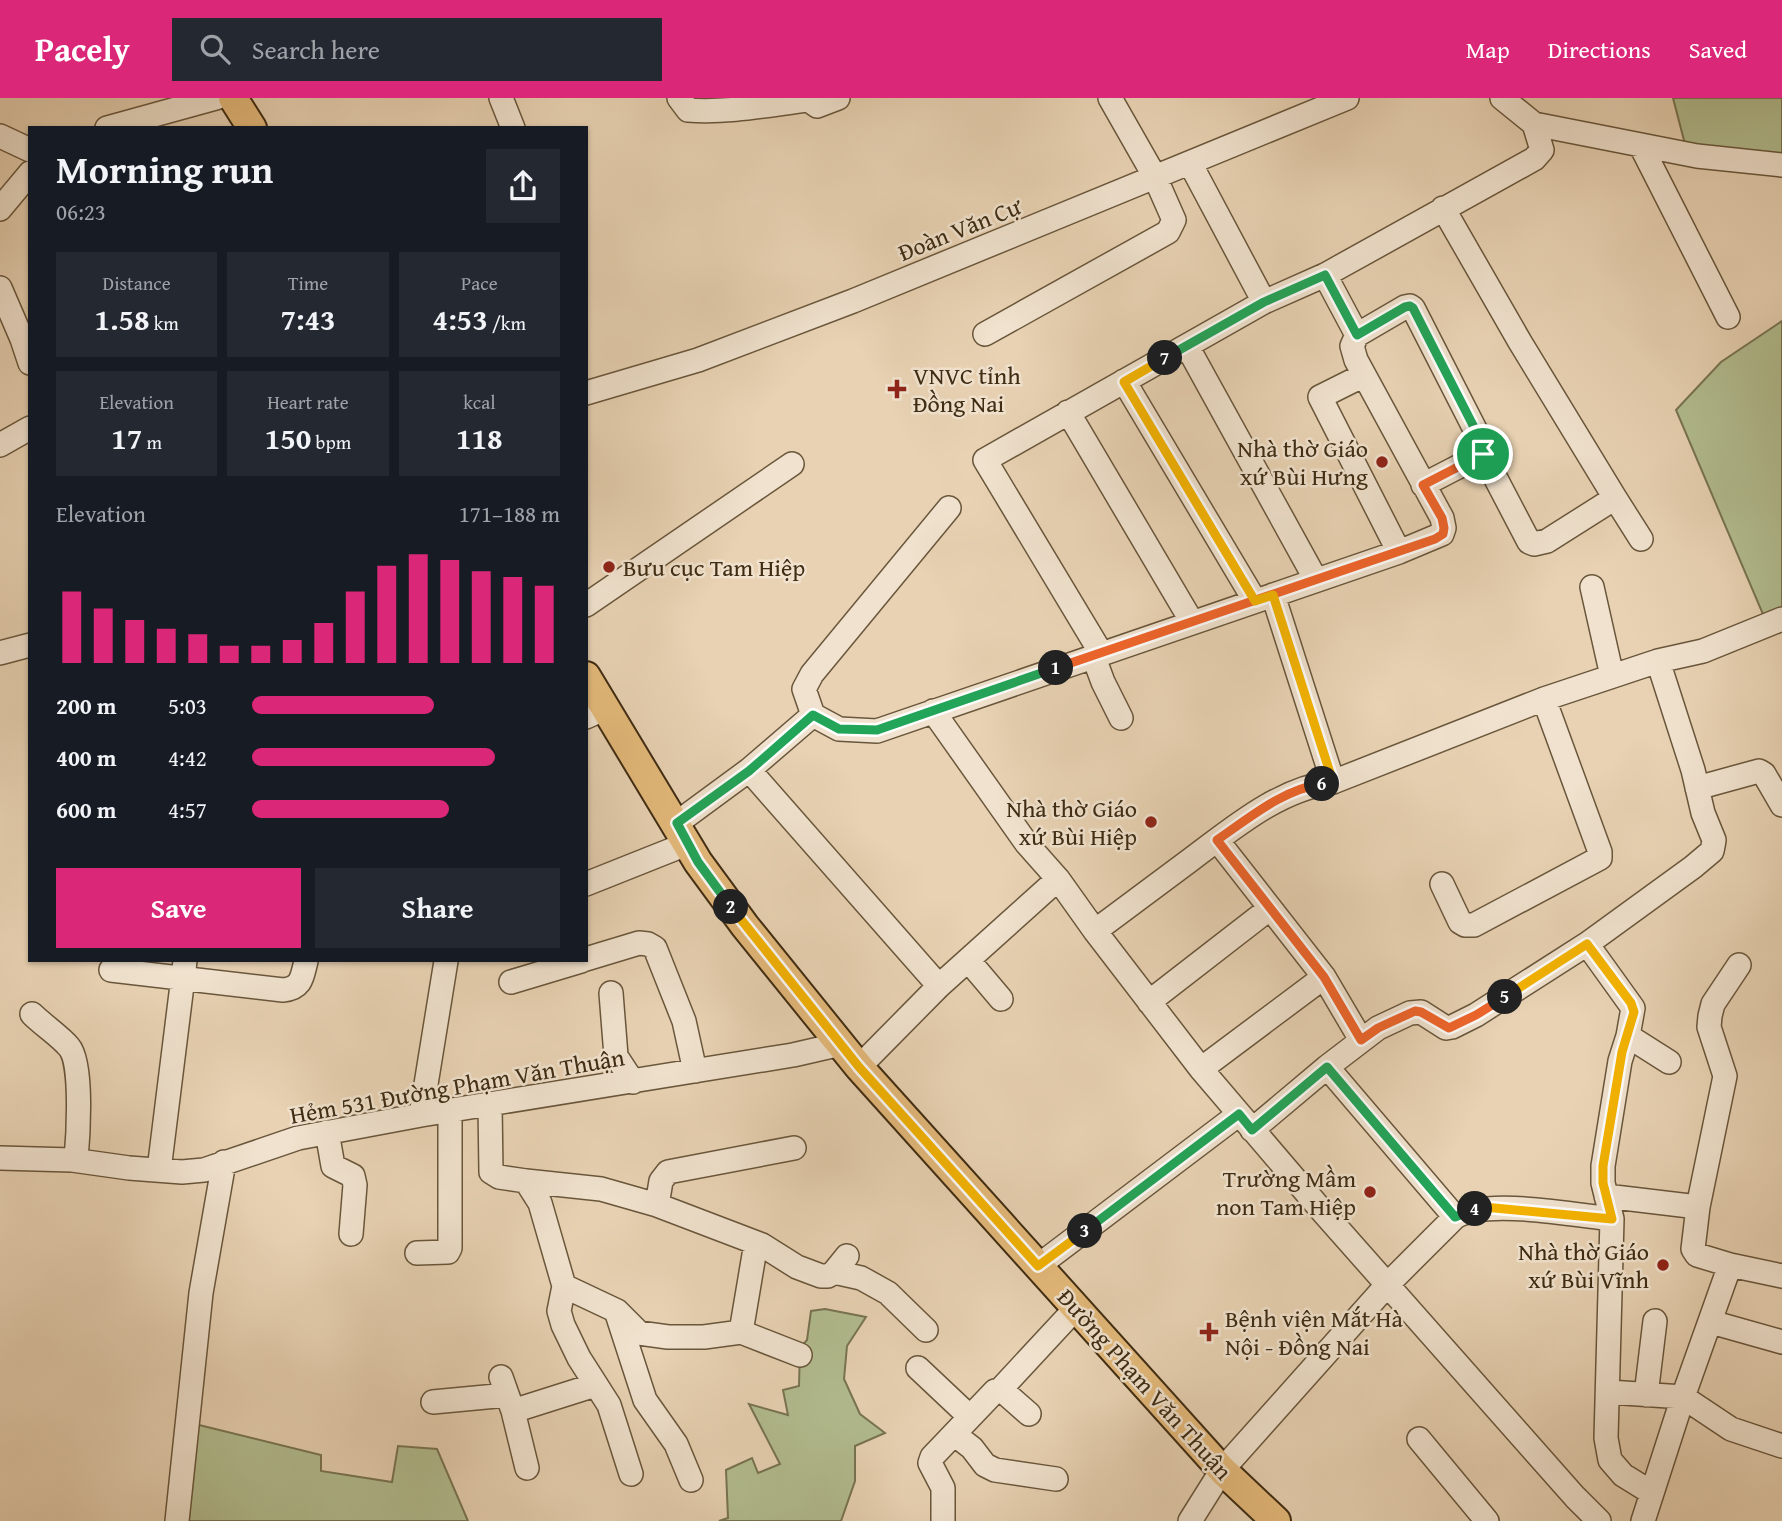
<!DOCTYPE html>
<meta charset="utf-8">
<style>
body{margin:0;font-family:"Gentium Book Plus",serif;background:#242831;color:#f1f3f6;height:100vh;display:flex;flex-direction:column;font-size:26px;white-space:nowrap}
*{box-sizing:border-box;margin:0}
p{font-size:23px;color:#9ea1a6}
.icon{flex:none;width:38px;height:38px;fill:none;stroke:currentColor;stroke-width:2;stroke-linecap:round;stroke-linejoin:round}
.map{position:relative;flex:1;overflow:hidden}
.side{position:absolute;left:28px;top:28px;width:560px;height:836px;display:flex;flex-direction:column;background:#171b24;border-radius:0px;box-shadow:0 2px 5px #0004}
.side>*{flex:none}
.pin{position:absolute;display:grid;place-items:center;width:60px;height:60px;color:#fff;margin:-30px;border:4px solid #fff;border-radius:50%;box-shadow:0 2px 7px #0007}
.km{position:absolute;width:35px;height:35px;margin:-18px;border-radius:50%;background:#222;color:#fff;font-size:19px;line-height:35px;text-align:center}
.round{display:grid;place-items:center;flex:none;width:74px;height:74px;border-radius:0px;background:#242831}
.summary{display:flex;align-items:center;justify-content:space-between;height:119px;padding:0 28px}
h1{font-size:38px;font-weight:700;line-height:52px}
.figures{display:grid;grid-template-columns:repeat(3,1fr);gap:10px;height:119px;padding:7px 28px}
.figures div{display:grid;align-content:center;border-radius:0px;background:#242831;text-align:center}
.figures b{font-size:30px;font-weight:700}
.figures small{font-size:19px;font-weight:400}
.figures p{font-size:19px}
.chart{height:196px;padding:14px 28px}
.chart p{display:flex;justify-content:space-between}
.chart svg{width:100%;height:126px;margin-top:7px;stroke:#db2777;stroke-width:6}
.button{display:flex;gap:14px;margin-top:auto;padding:14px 28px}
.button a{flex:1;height:80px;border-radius:0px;background:#db2777;color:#fff;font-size:28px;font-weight:700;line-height:80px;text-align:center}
.button a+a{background:#242831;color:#f1f3f6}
ul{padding:0 28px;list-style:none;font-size:23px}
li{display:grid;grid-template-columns:112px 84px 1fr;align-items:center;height:52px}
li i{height:18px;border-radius:9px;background:#db2777}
header{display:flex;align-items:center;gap:42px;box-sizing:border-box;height:98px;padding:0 35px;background:#db2777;color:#fff}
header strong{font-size:33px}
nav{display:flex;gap:38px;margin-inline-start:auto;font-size:24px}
.search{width:490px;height:63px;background:#242831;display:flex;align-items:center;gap:18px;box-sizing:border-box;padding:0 24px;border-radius:0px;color:#9ea1a6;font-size:26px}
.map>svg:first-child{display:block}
.green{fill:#b2bd90;stroke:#787452;stroke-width:2}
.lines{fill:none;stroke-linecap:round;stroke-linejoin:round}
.minor-casing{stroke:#69563b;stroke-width:26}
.major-casing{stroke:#3f2c13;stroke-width:32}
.minor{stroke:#f0e2ce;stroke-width:23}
.major{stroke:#e4b97a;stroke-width:28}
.split-1-casing{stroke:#fff;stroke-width:14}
.split-2-casing{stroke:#fff;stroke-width:14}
.split-3-casing{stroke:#fff;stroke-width:14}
.split-4-casing{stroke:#fff;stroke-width:14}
.split-5-casing{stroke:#fff;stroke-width:14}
.split-6-casing{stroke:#fff;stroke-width:14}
.split-7-casing{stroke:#fff;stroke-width:14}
.split-8-casing{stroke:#fff;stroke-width:14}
.split-1{stroke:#f0652b;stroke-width:9}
.split-2{stroke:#22a559;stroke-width:9}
.split-3{stroke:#f5b400;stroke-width:9}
.split-4{stroke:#22a559;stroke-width:9}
.split-5{stroke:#f5b400;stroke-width:9}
.split-6{stroke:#f0652b;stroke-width:9}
.split-7{stroke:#f5b400;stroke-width:9}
.split-8{stroke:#22a559;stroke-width:9}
.poi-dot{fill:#8f2418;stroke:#f0e2ce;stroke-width:2.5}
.labels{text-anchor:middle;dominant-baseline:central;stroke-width:5;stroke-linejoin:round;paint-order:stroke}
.street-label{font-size:24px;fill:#3f2c13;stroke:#f0e2ce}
.poi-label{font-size:24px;fill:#3f2c13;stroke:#f0e2ce;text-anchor:end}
</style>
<header>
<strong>Pacely</strong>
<div class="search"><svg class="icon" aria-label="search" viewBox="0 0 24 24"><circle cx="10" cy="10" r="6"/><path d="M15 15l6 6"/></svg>Search here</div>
<nav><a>Map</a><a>Directions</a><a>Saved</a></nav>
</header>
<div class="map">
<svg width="1782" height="1423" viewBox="0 0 1782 1423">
<rect width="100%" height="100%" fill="#e8d2b3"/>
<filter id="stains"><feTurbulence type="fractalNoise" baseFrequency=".00286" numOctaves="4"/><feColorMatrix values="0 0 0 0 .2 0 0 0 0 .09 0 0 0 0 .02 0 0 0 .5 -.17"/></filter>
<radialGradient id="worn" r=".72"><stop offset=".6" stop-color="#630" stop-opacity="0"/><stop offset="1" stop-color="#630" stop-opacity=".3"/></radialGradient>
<!-- green -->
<path class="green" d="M1673,0H1782V61L1686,50Z
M1782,223V514L1765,521L1676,312L1721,264Z
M825,1211L866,1219L847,1248L844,1281L860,1316L885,1335L855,1348V1383L841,1423H719L728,1420L726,1372L752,1360L758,1375L780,1366L749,1306L788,1317L783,1292L799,1288L800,1250L807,1242L811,1213Z
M195,1326L321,1357V1373L392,1384L398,1348L437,1351L468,1423H183Z"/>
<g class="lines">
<!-- minor casing -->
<g class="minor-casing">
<path id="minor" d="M501,0L513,30
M679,0L688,12C727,15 768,7 807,2
M806,0L817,8L838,0
M1502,0L1534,26L1697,58L1782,67
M107,30L216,0
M0,38L30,52
M1641,48L1728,219
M1190,65L1264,204
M1443,110L1520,244L1615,400L1547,443L1534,446L1529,444L1483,356
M0,111L30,75
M0,190L22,241L30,265
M985,236L1168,134L1174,122L1155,79L1110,0
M1357,237L1405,209L1410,208L1413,210L1484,349L1483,356L1423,387
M1187,248L1316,482
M1364,277L1320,299L1399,454
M1124,283L1255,503
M586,295L698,262L853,203L1347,0
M1068,314L1192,524
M0,347L30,330
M1615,400L1641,441
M1592,489L1612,578
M1273,497L1333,684
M586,507L792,366
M0,555L30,547
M1101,555L985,362L1264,204L1325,177L1534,61L1542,52L1534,26
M1093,557L1103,584L1121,620
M933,613L1027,746L1058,781L1095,833L1201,971L1323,1114L1575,1399L1599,1423
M813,617L839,631L877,633L1399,454L1442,436L1444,430L1442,420L1356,262L1352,248L1357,237L1325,177
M586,619L606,610
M749,672L939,888
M1697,690L1759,673L1764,676L1782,707
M677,725L749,672L813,617L804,591L812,576L949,410
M1217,742L1324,879L1361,942
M586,786L689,745
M1442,786L1460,824L1465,827H1474L1600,760V754L1544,601
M1095,833C1126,810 1158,786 1189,763C1232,731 1278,691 1333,684L1544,601L1658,563L1703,553L1782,521
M1587,846L1693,769L1712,753L1713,748L1714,742L1703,715L1693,672L1658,563
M586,861L639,845L648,846L655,850L684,923L695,973
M968,862L1001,901
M111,872L283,892C302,890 302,879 306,863
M511,884L581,863
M611,895L616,958L633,984
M1149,904L1269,811
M32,916C43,927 61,939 69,949C83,965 78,1040 76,1062
M1628,938L1669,964
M859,969L939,888L1058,781
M1327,969L1378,930L1410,915L1421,914L1446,930L1452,929L1476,917L1587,846L1633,910L1628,938L1620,963L1603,1068V1085L1612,1121L1606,1340L1610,1362L1623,1377L1652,1395
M1201,971L1324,879
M490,1007L491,1074L499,1079L526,1083L540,1105L564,1188L559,1213L563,1227L579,1260L609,1307L631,1376
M421,1017L446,863
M1252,1032L1327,969L1455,1119
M327,1034L333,1068L353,1078L355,1087L351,1136
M0,1060L72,1062L129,1070L182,1074L204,1072L298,1040L421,1017L793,957L841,946
M159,1072L185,863
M526,1083L601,1091L657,1107L762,1147L797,1169L821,1178H828L834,1174L847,1158
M1606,1098L1698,1109
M657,1107L661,1083L668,1074L794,1050
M417,1155L448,1154L450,1150V1013
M1730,1167L1782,1178
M1038,1168L1239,1016
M834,1174L861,1180L888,1195L926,1232
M564,1188L617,1213L639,1235L668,1239H704L741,1234L800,1257
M618,1219L645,1302L676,1346L691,1382
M1711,1224L1782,1244
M741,1234L756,1145
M918,1270L970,1319
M501,1279L513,1313L595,1287
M999,1293L1076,1210
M1609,1294L1683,1299
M1646,1297L1655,1223
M1683,1299L1731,1331L1782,1348
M433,1304L507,1297
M513,1313L527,1370
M954,1336L972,1350L985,1367L995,1372L1056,1381
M1419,1341L1487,1423
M177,1423L201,1195L224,1064
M943,1423V1390L930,1365L932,1359L995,1293L1004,1294L1029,1316
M1190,1423L1222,1372L1388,1186L1455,1119C1486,1100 1574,1117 1612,1121
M1643,1423L1683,1299L1730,1167L1697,1157L1693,1151L1698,1109L1725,978L1709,929L1710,918L1713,906L1739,867"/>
</g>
<!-- major casing -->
<g class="major-casing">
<path id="major" d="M233,0L252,30
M586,578L698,764L745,828L859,969L1222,1372L1276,1423"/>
</g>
<!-- minor -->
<use href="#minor" class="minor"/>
<!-- major -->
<use href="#major" class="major"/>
</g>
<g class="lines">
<!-- split-1 casing -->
<g class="split-1-casing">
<path id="split-1" d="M1056,570L1435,441L1443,436L1444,430L1442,420L1423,387L1483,356"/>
</g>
<!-- split-2 casing -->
<g class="split-2-casing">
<path id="split-2" d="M731,809L698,764L677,725L749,673L813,617L839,631L877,632L1056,570"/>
</g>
<!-- split-3 casing -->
<g class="split-3-casing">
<path id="split-3" d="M731,809L859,969L1038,1168L1085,1133"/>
</g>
<!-- split-4 casing -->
<g class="split-4-casing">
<path id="split-4" d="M1085,1133L1239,1016L1252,1032L1327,969L1455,1119L1475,1111"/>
</g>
<!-- split-5 casing -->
<g class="split-5-casing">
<path id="split-5" d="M1475,1111L1484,1109L1612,1121L1603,1085V1068L1622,954L1634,914L1631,905L1587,846L1505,899"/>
</g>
<!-- split-6 casing -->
<g class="split-6-casing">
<path id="split-6" d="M1322,686C1283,691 1248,721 1217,742L1324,879L1361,942L1378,930L1415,913L1421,914L1449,930L1476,917L1505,899"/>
</g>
<!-- split-7 casing -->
<g class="split-7-casing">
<path id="split-7" d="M1165,260L1124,284L1255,503L1273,497L1333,684L1322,686"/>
</g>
<!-- split-8 casing -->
<g class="split-8-casing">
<path id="split-8" d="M1165,260L1264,204L1325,177L1357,237L1405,209L1410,208L1413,210L1479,339L1485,353L1483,356"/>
</g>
<!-- split-1 -->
<use href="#split-1" class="split-1"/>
<!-- split-2 -->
<use href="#split-2" class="split-2"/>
<!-- split-3 -->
<use href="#split-3" class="split-3"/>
<!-- split-4 -->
<use href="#split-4" class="split-4"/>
<!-- split-5 -->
<use href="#split-5" class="split-5"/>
<!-- split-6 -->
<use href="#split-6" class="split-6"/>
<!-- split-7 -->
<use href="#split-7" class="split-7"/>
<!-- split-8 -->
<use href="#split-8" class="split-8"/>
</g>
<!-- markers -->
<g class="poi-dot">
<path d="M893.5 280.5h7v7h7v7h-7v7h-7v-7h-7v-7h7z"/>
<circle cx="1382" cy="364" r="7"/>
<circle cx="609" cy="469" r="7"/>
<circle cx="1151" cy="724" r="7"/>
<circle cx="1370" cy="1094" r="7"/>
<circle cx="1663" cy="1167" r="7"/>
<path d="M1205.5 1223.5h7v7h7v7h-7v7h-7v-7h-7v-7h7z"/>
</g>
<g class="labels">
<!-- street labels -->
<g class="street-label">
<text transform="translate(960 131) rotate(-22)">Đoàn Văn Cự</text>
<text transform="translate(457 988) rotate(-10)">Hẻm 531 Đường Phạm Văn Thuận</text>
<text transform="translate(1145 1286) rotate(48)">Đường Phạm Văn Thuận</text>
</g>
<!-- poi labels -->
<g class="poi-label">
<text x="913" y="277" text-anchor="start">VNVC tỉnh<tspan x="913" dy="28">Đồng Nai</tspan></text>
<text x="1368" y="350">Nhà thờ Giáo<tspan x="1368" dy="28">xứ Bùi Hưng</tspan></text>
<text x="623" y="469" text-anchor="start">Bưu cục Tam Hiệp</text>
<text x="1137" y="710">Nhà thờ Giáo<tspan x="1137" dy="28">xứ Bùi Hiệp</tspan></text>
<text x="1356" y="1080">Trường Mầm<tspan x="1356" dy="28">non Tam Hiệp</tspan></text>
<text x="1649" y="1153">Nhà thờ Giáo<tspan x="1649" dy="28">xứ Bùi Vĩnh</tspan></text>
<text x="1225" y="1220" text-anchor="start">Bệnh viện Mắt Hà<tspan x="1225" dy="28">Nội - Đồng Nai</tspan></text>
</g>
</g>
<rect width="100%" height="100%" filter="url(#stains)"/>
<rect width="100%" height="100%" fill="url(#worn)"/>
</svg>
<div class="pin" style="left:1483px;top:356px;background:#1e9e55"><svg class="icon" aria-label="arrive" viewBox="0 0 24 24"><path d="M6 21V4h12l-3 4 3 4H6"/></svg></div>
<b class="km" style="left:1056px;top:570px">1</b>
<b class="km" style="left:731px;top:809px">2</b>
<b class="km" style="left:1085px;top:1133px">3</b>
<b class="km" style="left:1475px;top:1111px">4</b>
<b class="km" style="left:1505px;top:899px">5</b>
<b class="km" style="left:1322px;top:686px">6</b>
<b class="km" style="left:1165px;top:260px">7</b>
<section class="side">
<div class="summary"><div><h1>Morning run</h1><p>06:23</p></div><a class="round"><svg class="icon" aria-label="share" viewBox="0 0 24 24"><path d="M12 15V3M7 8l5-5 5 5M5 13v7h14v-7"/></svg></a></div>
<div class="figures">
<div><p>Distance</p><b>1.58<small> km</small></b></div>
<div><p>Time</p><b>7:43</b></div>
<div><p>Pace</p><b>4:53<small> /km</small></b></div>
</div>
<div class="figures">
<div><p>Elevation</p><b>17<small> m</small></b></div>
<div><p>Heart rate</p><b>150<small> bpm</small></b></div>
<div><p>kcal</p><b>118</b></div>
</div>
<div class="chart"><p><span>Elevation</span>171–188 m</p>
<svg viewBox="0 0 160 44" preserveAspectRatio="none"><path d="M5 44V19M15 44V25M25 44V29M35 44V32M45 44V34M55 44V38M65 44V38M75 44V36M85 44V30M95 44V19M105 44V10M115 44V6M125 44V8M135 44V12M145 44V14M155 44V17"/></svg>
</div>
<ul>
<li><b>200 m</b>5:03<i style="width:59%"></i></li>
<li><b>400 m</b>4:42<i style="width:79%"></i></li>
<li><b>600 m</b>4:57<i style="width:64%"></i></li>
</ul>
<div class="button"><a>Save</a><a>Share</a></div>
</section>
</div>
